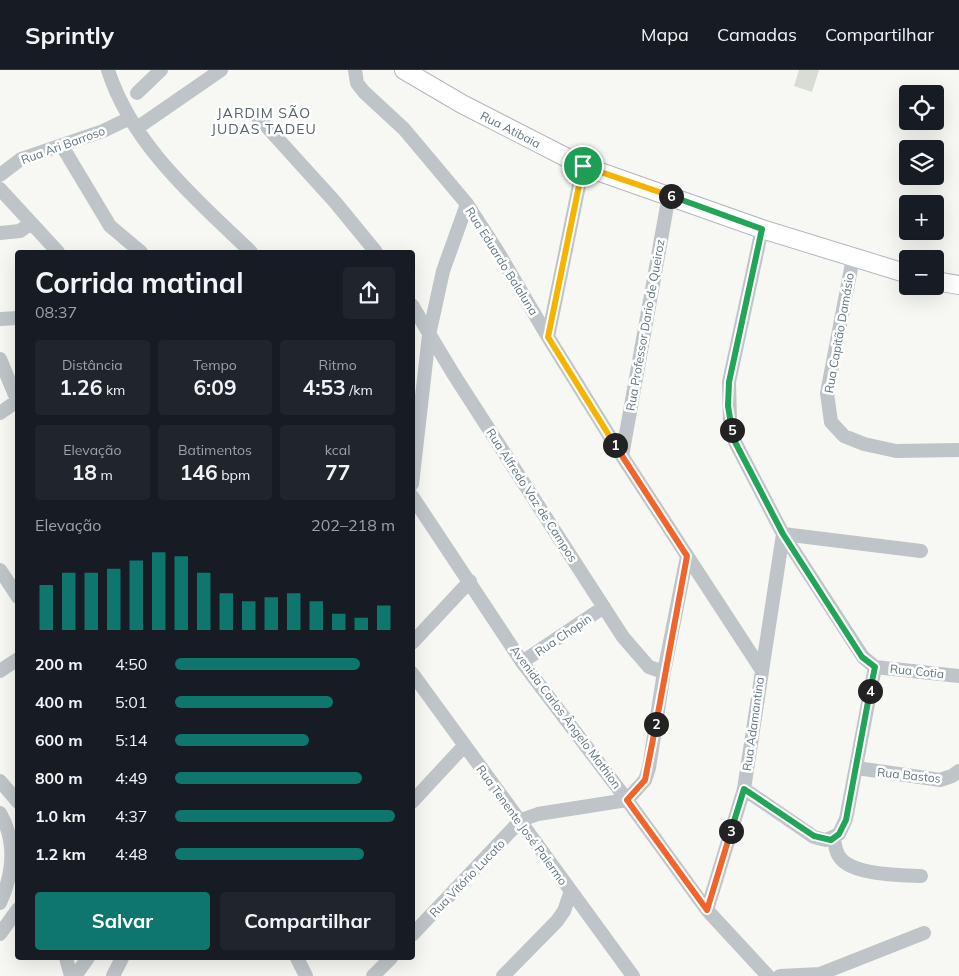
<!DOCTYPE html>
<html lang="pt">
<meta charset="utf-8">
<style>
body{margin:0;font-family:Mulish,sans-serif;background:#20242c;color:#f1f3f6;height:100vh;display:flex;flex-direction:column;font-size:19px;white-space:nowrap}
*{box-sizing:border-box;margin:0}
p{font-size:16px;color:#9ea1a6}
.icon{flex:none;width:28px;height:28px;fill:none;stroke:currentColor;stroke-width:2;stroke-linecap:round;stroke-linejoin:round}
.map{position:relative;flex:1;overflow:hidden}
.side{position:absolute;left:15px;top:180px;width:400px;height:710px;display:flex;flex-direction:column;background:#171b24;border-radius:5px;box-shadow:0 5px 20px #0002}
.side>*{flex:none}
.controls{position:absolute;left:899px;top:15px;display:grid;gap:10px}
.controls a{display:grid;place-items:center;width:45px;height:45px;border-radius:5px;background:#171b24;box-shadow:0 5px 20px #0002;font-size:25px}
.pin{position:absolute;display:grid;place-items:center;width:42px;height:42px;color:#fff;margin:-21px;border:2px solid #fff;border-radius:50%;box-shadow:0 1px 5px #0007}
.km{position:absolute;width:25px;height:25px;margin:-12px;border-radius:50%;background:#222;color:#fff;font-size:14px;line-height:25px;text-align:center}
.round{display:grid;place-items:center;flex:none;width:52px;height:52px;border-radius:5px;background:#20242c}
.overview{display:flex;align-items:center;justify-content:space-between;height:85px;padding:0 20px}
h1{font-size:28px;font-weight:700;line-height:38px}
.figures{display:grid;grid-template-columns:repeat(3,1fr);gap:8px;height:85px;padding:5px 20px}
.figures div{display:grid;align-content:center;border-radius:5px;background:#20242c;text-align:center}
.figures b{font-size:21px;font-weight:700}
.figures small{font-size:14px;font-weight:400}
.figures p{font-size:14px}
.chart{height:140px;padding:10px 20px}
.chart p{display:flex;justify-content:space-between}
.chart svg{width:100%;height:90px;margin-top:5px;stroke:#0f766e;stroke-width:6}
.button{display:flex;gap:10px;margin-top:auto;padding:10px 20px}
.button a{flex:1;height:58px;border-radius:5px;background:#0f766e;color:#fff;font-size:20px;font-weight:700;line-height:58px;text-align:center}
.button a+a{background:#20242c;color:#f1f3f6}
ul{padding:0 20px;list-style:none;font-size:16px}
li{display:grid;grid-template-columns:80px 60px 1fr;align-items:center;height:38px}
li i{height:12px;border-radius:6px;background:#0f766e}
header{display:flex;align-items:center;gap:30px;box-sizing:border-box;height:70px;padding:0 25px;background:#171b24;border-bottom:1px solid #363941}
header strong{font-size:24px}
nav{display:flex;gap:28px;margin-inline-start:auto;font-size:18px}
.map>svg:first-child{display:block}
.green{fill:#d8dcd4}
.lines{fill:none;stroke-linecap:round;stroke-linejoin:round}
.major-casing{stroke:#b2b8bb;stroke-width:20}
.minor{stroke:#bec4c7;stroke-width:14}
.major{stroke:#fff;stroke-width:18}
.split-1-casing{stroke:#fff;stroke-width:10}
.split-2-casing{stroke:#fff;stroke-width:10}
.split-3-casing{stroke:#fff;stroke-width:10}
.split-4-casing{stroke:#fff;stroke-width:10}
.split-5-casing{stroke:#fff;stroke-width:10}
.split-6-casing{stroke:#fff;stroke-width:10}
.split-7-casing{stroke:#fff;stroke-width:10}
.split-1{stroke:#f5b400;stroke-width:6}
.split-2{stroke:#f0652b;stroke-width:6}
.split-3{stroke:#f0652b;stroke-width:6}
.split-4{stroke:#22a559;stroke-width:6}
.split-5{stroke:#22a559;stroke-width:6}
.split-6{stroke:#22a559;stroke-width:6}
.split-7{stroke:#f5b400;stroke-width:6}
.labels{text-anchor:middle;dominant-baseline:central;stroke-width:5;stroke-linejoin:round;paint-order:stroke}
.street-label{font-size:12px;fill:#63777f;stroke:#fff}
.neighbourhood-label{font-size:14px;letter-spacing:1px;fill:#55646a;stroke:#fff}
</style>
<header>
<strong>Sprintly</strong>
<nav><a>Mapa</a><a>Camadas</a><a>Compartilhar</a></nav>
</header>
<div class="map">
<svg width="959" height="906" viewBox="0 0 959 906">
<rect width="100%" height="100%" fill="#f7f7f4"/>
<!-- green -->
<path class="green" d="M799,0H819L812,22L794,16Z"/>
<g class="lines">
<!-- major casing -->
<g class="major-casing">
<g id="major">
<path id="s1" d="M404,0L462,34L583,96L762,159L908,204"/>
<path d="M935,211L959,215"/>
</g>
</g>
<!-- minor -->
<path class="minor" d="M108,0C132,75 196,129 251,182
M355,0L357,13L364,22L404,59L467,134L498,182L548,267L622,386L761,599
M137,23L161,0
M257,46L335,132L376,182
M137,58L221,0
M62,76L110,156L141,182
M0,105L21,89L103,61L130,48
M0,119L58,182
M762,159L729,312L730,352L735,372L783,464L863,587L875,597
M0,163L20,161L31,153
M853,188L827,323L831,352L844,366L864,374L896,381L959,380
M412,235L454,305L623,567L649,597L664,602
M0,249L18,248
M548,267L583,96
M0,289L18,332
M0,343L17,331
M622,386L669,125
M412,414L429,265L443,201L467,134
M412,426L522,592L627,730L707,840L768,906
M783,464L921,481
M0,500L18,527
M412,573L470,511
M522,592L604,537
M875,597L959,606
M0,601L18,589
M412,603L633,906
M857,698L940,710L952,706L959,701
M0,711L18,732
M744,719L814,767L826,770L839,764L846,749L875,597
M412,732L464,676
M0,743C17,772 13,804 0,833
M834,768C835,776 836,784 842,790C857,805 901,805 921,806
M707,840L744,719L783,464
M0,864L18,839
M412,865L521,750L538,744L627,730L645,710L649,698L664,602L687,486
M66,888L71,906
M297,888L306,906
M75,906L88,888
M113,906L122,888
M373,906L391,888
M503,906L557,851L564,841L571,821
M780,906L820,904L924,863"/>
<!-- major -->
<use href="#major" class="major"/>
</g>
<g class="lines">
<!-- split-1 casing -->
<g class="split-1-casing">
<path id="split-1" d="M583,96L548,267L615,375"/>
</g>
<!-- split-2 casing -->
<g class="split-2-casing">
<path id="split-2" d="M615,375L687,486L656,654"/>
</g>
<!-- split-3 casing -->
<g class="split-3-casing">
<path id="split-3" d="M656,654L645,710L627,730L707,840L731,761"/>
</g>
<!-- split-4 casing -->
<g class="split-4-casing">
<path id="split-4" d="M731,761L744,719L814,766L831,770L839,764L846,750L870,621"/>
</g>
<!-- split-5 casing -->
<g class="split-5-casing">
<path id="split-5" d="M732,360L735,372L783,464L862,587L875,597L870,621"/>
</g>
<!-- split-6 casing -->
<g class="split-6-casing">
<path id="split-6" d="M671,126L762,159L729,312L728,336L732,360"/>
</g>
<!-- split-7 casing -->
<g class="split-7-casing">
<path id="split-7" d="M583,96L671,126"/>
</g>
<!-- split-1 -->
<use href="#split-1" class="split-1"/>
<!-- split-2 -->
<use href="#split-2" class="split-2"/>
<!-- split-3 -->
<use href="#split-3" class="split-3"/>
<!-- split-4 -->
<use href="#split-4" class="split-4"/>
<!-- split-5 -->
<use href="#split-5" class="split-5"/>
<!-- split-6 -->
<use href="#split-6" class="split-6"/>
<!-- split-7 -->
<use href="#split-7" class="split-7"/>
</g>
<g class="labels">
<!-- street labels -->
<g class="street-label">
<text stroke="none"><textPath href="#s1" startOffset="122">Rua Atibaia</textPath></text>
<text transform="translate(63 75) rotate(-20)">Rua Ari Barroso</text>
<text transform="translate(502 191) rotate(58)">Rua Eduardo Balaluna</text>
<text transform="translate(645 255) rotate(-80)">Rua Professor Dario de Queiroz</text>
<text transform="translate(839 263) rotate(-80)">Rua Capitão Damásio</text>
<text transform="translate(532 425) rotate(57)">Rua Alfredo Vaz de Campos</text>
<text transform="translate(563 565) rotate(-34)">Rua Chopin</text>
<text transform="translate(917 601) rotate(6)">Rua Cotia</text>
<text transform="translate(566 647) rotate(53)">Avenida Carlos Ângelo Mathion</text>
<text transform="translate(753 654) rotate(-82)">Rua Adamantina</text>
<text transform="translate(909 705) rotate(6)">Rua Bastos</text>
<text transform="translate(522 755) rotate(54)">Rua Tenente José Palermo</text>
<text transform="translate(467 808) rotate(-46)">Rua Vitório Lucato</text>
</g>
<!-- neighbourhood labels -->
<g class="neighbourhood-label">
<text x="264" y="43">JARDIM SÃO<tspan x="264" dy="16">JUDAS TADEU</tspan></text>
</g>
</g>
</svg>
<div class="controls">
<a><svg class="icon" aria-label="locate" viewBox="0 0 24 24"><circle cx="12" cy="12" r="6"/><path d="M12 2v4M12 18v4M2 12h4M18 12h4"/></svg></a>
<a><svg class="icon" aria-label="layers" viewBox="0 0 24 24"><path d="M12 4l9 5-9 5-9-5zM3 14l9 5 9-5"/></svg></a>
<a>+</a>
<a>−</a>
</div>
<div class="pin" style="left:583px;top:96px;background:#1e9e55"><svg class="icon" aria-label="arrive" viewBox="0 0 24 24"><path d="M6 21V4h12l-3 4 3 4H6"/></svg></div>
<b class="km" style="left:615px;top:375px">1</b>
<b class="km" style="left:656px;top:654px">2</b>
<b class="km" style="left:731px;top:761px">3</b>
<b class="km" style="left:870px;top:621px">4</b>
<b class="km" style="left:732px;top:360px">5</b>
<b class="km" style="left:671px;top:126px">6</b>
<section class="side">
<div class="overview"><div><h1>Corrida matinal</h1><p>08:37</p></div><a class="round"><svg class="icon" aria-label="share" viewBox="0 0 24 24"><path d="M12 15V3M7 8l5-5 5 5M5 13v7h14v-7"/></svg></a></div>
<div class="figures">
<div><p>Distância</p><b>1.26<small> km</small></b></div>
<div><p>Tempo</p><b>6:09</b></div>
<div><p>Ritmo</p><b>4:53<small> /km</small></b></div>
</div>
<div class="figures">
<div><p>Elevação</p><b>18<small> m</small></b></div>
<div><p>Batimentos</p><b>146<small> bpm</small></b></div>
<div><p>kcal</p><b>77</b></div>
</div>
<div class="chart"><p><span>Elevação</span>202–218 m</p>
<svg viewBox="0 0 160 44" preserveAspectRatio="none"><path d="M5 44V22M15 44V16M25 44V16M35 44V14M45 44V10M55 44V6M65 44V8M75 44V16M85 44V26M95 44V30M105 44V28M115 44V26M125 44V30M135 44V36M145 44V38M155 44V32"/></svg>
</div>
<ul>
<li><b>200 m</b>4:50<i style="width:84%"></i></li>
<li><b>400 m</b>5:01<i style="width:72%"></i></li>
<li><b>600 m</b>5:14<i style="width:61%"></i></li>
<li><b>800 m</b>4:49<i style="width:85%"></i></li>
<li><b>1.0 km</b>4:37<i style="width:100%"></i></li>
<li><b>1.2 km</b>4:48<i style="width:86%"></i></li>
</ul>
<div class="button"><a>Salvar</a><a>Compartilhar</a></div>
</section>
</div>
